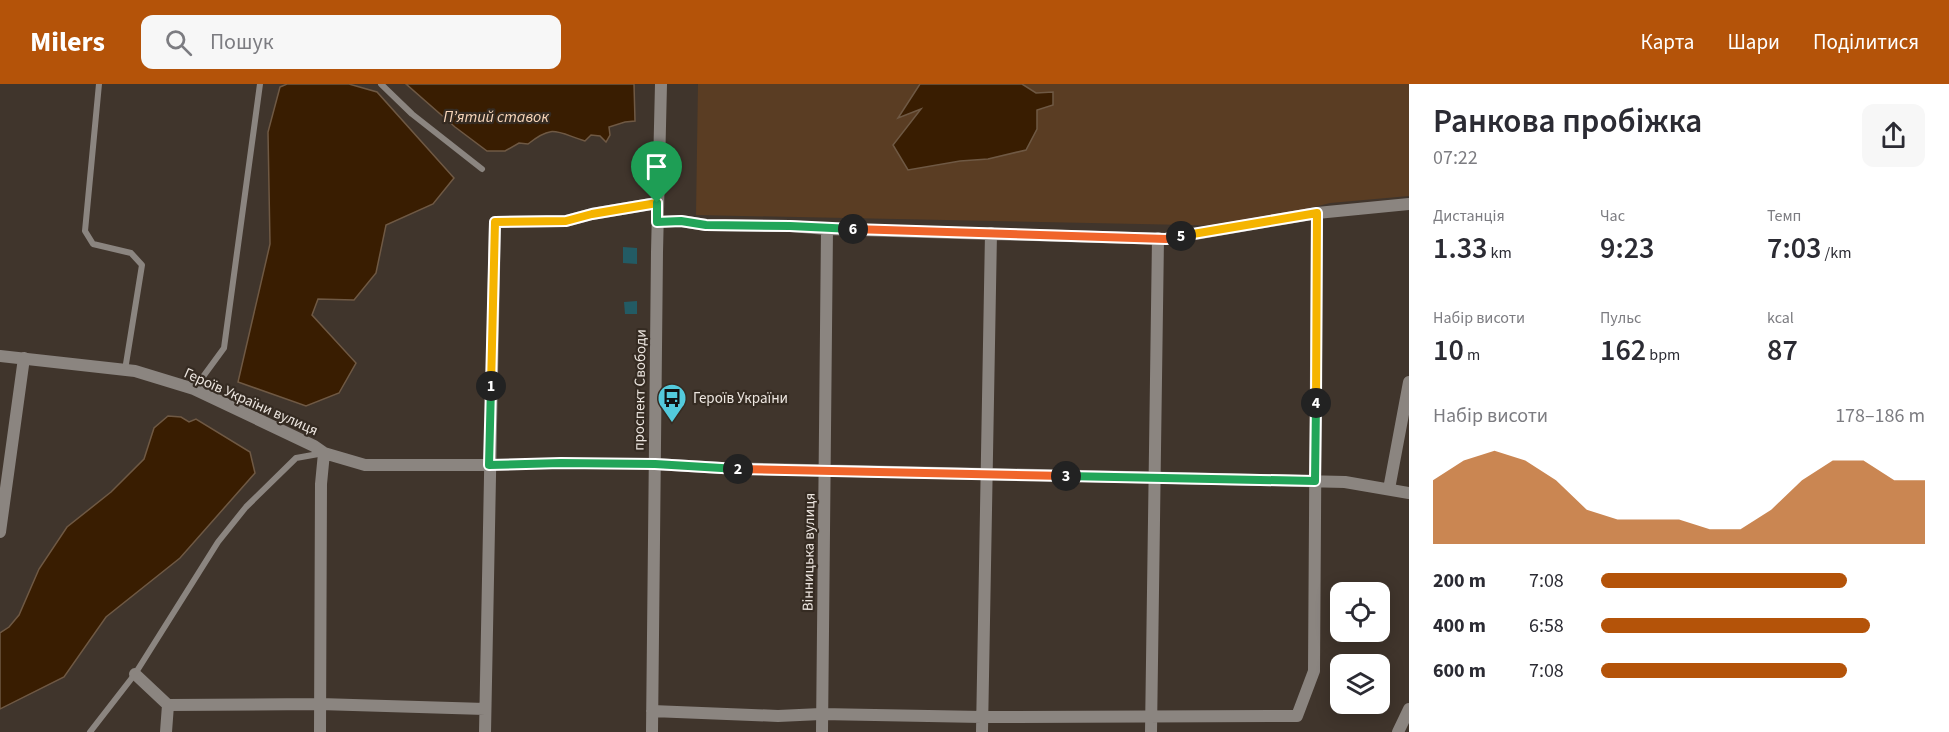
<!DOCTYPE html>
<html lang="uk">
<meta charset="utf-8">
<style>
body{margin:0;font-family:"Source Sans 3",sans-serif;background:#f7f7f7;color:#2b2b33;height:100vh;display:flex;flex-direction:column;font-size:22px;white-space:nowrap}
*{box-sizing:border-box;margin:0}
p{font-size:20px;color:#7c7c81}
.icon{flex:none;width:33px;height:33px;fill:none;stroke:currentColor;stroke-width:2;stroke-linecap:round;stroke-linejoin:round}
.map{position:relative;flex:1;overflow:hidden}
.panel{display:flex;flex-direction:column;background:#fff;width:540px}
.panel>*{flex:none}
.controls{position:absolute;left:1330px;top:498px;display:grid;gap:12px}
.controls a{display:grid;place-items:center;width:60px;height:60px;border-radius:12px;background:#fff;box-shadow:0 3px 15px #0003;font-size:30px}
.pin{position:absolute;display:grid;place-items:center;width:51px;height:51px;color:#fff;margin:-62px -26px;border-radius:50% 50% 50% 0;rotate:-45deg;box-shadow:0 0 6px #0007}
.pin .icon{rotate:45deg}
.km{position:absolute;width:30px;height:30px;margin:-15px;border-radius:50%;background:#222;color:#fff;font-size:16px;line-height:30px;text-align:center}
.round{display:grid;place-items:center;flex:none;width:63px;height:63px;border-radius:12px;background:#f7f7f7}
.overview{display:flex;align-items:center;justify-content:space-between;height:102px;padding:0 24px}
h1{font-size:33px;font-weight:600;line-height:45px}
.metrics{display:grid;grid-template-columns:repeat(3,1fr);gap:9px;height:102px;padding:6px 24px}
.metrics div{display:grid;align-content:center}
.metrics b{font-size:30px;font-weight:600}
.metrics small{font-size:16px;font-weight:400}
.metrics p{font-size:16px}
.chart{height:168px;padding:12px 24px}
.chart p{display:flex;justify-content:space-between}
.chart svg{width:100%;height:108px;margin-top:6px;fill:#b45309;opacity:.7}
ul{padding:0 24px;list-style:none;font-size:20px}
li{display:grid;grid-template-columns:96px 72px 1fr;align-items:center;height:45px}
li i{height:15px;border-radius:8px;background:#b45309}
header{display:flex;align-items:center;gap:36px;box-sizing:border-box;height:84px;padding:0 30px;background:#b45309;color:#fff}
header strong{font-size:28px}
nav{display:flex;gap:33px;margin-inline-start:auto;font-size:21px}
.search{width:420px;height:54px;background:#f7f7f7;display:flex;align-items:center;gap:15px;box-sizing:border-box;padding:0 21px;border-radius:12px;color:#7c7c81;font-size:22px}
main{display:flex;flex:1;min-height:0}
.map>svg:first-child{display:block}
.green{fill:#5a3d23}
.water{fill:#391d01;stroke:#6f5944;stroke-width:1.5}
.building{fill:#235b64}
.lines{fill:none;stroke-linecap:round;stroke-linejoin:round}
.lane{stroke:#8b8580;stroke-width:6}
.street{stroke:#8b8580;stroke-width:12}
.split-1-casing{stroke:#fff;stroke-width:12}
.split-2-casing{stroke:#fff;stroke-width:12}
.split-3-casing{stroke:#fff;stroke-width:12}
.split-4-casing{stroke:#fff;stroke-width:12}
.split-5-casing{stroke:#fff;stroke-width:12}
.split-6-casing{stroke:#fff;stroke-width:12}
.split-7-casing{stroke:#fff;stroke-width:12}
.split-1{stroke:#f5b400;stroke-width:8}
.split-2{stroke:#22a559;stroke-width:8}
.split-3{stroke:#f0652b;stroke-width:8}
.split-4{stroke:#22a559;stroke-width:8}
.split-5{stroke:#f5b400;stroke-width:8}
.split-6{stroke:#f0652b;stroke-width:8}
.split-7{stroke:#22a559;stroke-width:8}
.labels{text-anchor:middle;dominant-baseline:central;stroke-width:4.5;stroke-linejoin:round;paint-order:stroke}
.street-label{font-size:15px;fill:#ede6e0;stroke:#352b22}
.poi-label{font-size:15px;fill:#ede6e0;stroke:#352b22;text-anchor:start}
.water-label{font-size:16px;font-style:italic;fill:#f8d6ba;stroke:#352b22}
</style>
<header>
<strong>Milers</strong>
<div class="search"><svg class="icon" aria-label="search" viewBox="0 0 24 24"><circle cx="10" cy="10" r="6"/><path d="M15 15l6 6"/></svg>Пошук</div>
<nav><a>Карта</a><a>Шари</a><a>Поділитися</a></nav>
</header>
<main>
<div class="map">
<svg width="1409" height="648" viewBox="0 0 1409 648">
<rect width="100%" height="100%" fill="#40352c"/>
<!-- green -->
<path class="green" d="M698,0H1409V112L1330,119L1239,142L696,131Z"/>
<!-- water -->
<path class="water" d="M287,0H349L377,8L454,94L433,120L386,141L376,189L354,216L318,215L312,231L356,279L339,309L306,322L238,298L270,160L268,48L280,3Z
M406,0H634L635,37L625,38L609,43L610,51L606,58L600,52L591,51L585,57C556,48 553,40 528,60L519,59L505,67H487L455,43Z
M920,0H1022L1036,9L1053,8V21L1037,26V45L1026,66L988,75L960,77L908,86L893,61L921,25L898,34Z
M168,332L181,333L189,338L196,335L250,368L255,389L180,474L106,533L64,593L0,625V549L9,543L19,531L39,485L67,443L111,408L144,375L154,344Z"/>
<!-- building -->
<path class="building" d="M623,163L637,164V180L623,179Z
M637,217V230H625L624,218Z"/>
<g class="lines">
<!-- lane -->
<path class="lane" d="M99,0L85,147L93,160L131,169L142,181L125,286
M381,0L412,30L482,85
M194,305L224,264L260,0
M490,381L561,379L655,380
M90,648L135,590L218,458L246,423L296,374L324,369"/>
<!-- street -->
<path class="street" d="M657,138L681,137L706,141L790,142L827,145L1166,155L1317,129L1409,120
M0,272L135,287L194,305L314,362L324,369L365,381H489
M655,380L722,384L1345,398L1409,409
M1389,405L1409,298
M0,448L24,274
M135,590L168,621L320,620L485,625
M652,627L778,632L821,630L982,633L1297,632L1314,587L1317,129
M166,648L168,621
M320,648L321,400L324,369
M485,648L495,138L566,137L592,130L657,119
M652,648L657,168L661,0
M822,648L827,145
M982,648L991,149
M1151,648L1158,154
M1398,648L1409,625"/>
</g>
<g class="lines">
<!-- split-1 casing -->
<g class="split-1-casing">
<path id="split-1" d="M491,302L495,138L566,137L592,130L657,119"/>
</g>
<!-- split-2 casing -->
<g class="split-2-casing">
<path id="split-2" d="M491,302L489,381L561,379L655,380L738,385"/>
</g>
<!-- split-3 casing -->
<g class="split-3-casing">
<path id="split-3" d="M738,385L1066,392"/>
</g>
<!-- split-4 casing -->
<g class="split-4-casing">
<path id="split-4" d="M1066,392L1315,397L1316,319"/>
</g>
<!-- split-5 casing -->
<g class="split-5-casing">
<path id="split-5" d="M1181,152L1317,129L1316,319"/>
</g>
<!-- split-6 casing -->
<g class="split-6-casing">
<path id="split-6" d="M853,145L1166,155L1181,152"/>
</g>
<!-- split-7 casing -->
<g class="split-7-casing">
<path id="split-7" d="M657,119V138L681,137L706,141L790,142L853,145"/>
</g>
<!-- split-1 -->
<use href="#split-1" class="split-1"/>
<!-- split-2 -->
<use href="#split-2" class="split-2"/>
<!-- split-3 -->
<use href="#split-3" class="split-3"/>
<!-- split-4 -->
<use href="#split-4" class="split-4"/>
<!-- split-5 -->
<use href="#split-5" class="split-5"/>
<!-- split-6 -->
<use href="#split-6" class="split-6"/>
<!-- split-7 -->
<use href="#split-7" class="split-7"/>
</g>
<!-- icons -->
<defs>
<g id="bus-pin" transform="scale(1.5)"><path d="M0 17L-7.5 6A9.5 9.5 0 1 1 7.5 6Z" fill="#53cadc" stroke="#352b22"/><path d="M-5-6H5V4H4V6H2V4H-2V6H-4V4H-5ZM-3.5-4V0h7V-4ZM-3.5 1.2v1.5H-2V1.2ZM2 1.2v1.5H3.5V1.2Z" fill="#111"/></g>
</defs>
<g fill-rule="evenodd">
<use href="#bus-pin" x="672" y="314"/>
</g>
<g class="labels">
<!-- street labels -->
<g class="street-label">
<text transform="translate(640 306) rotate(-89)">проспект Свободи</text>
<text transform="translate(251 318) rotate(24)">Героїв України вулиця</text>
<text transform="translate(809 468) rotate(-89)">Вінницька вулиця</text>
</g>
<!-- poi labels -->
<g class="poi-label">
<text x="693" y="314">Героїв України</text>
</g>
<!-- water labels -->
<g class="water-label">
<text x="496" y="33">П’ятий ставок</text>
</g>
</g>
</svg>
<div class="controls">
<a><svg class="icon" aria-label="locate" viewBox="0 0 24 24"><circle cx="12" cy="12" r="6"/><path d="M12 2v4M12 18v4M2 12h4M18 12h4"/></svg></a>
<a><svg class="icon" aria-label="layers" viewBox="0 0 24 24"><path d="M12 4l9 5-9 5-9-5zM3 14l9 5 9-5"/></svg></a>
</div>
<div class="pin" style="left:657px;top:119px;background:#1e9e55"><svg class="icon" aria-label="arrive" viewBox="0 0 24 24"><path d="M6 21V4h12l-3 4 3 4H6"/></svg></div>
<b class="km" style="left:491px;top:302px">1</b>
<b class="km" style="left:738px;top:385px">2</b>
<b class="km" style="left:1066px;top:392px">3</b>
<b class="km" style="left:1316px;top:319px">4</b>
<b class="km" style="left:1181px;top:152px">5</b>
<b class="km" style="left:853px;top:145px">6</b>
</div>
<section class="panel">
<div class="overview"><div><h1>Ранкова пробіжка</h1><p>07:22</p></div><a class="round"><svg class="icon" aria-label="share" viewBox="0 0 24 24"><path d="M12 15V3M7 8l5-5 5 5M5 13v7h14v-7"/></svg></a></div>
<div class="metrics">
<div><p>Дистанція</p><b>1.33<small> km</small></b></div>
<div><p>Час</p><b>9:23</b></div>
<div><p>Темп</p><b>7:03<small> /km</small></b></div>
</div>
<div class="metrics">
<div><p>Набір висоти</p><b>10<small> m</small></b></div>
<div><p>Пульс</p><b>162<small> bpm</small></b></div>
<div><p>kcal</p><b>87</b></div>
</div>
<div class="chart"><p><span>Набір висоти</span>178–186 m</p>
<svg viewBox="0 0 160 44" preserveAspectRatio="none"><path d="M0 44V18L10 10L20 6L30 10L40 18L50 30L60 34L70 34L80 34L90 38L100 38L110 30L120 18L130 10L140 10L150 18L160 18V44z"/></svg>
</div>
<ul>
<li><b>200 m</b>7:08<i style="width:76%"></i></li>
<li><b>400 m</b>6:58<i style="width:83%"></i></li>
<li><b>600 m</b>7:08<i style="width:76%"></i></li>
</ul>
</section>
</main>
